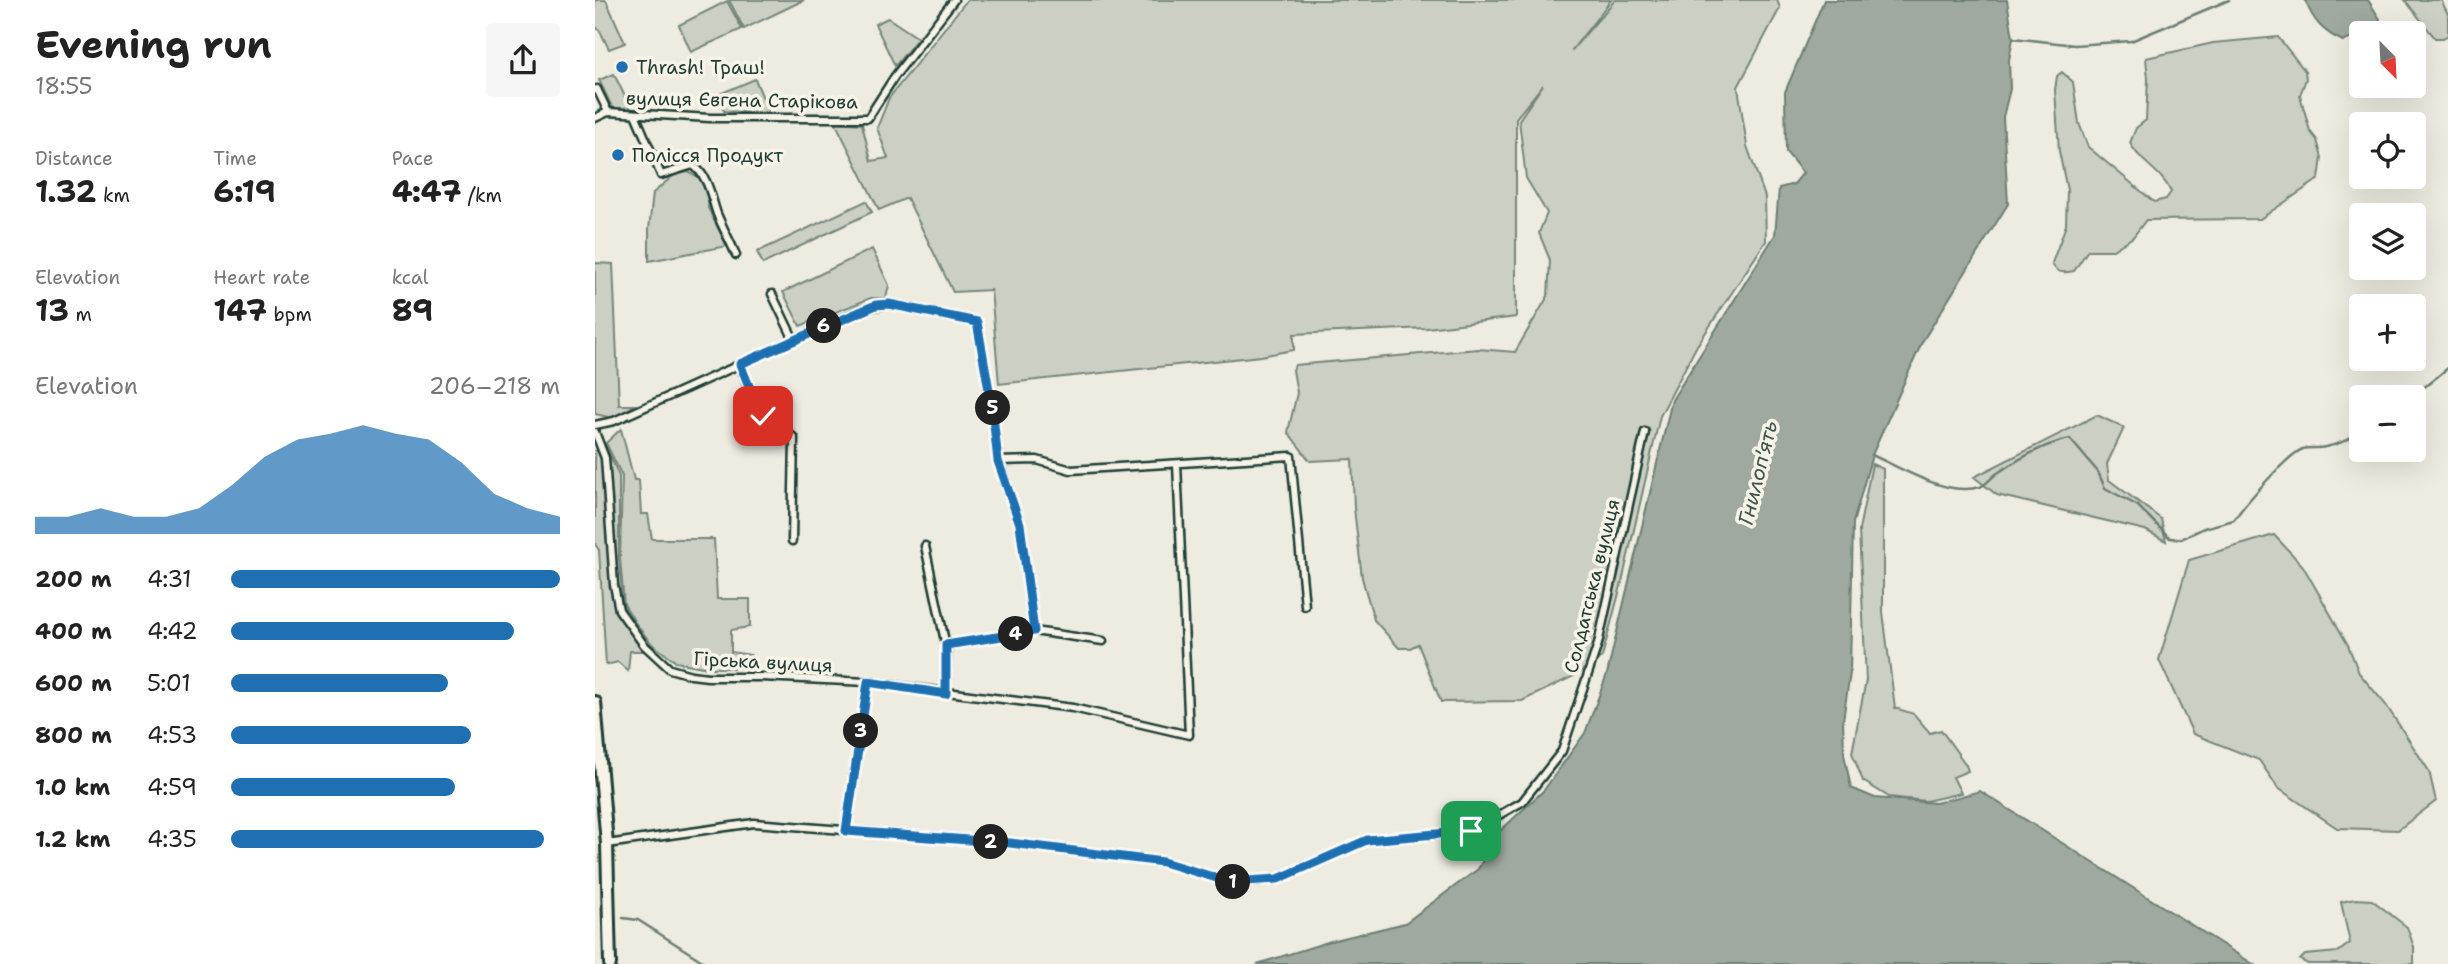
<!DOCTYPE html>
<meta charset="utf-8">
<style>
body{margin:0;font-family:"Shantell Sans",sans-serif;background:#f6f6f6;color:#222;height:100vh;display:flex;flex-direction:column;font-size:26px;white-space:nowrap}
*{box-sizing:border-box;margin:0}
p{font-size:23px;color:#767676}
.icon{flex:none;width:38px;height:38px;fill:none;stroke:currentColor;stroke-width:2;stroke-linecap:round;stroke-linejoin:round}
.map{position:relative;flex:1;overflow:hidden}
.drawer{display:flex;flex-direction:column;background:#fff;width:595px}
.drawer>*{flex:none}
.needle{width:46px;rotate:156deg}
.buttons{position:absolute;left:1754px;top:21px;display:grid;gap:14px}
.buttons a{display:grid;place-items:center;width:77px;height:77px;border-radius:7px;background:#fff;box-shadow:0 7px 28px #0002;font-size:35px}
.pin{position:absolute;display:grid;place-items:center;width:60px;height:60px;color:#fff;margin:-30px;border-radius:14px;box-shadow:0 4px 10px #0006}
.km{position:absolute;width:35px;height:35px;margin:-18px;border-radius:50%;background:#222;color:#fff;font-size:19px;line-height:35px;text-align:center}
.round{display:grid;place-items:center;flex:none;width:74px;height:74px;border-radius:7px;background:#f6f6f6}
.headline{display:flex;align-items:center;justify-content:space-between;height:119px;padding:0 35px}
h1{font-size:38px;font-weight:700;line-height:52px}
.metrics{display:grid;grid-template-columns:repeat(3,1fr);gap:10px;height:119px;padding:7px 35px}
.metrics div{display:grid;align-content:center}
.metrics b{font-size:30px;font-weight:700}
.metrics small{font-size:19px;font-weight:400}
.metrics p{font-size:19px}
.chart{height:196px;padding:14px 35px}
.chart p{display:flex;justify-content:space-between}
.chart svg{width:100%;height:126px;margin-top:7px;fill:#1f6fb2;opacity:.7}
ul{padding:0 35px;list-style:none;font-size:23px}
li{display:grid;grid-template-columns:112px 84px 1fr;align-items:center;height:52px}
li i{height:18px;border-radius:9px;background:#1f6fb2}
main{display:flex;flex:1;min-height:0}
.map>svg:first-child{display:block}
.green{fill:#cccfc4;stroke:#76867c;stroke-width:2}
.water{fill:#9fa99f;stroke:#6c7e74;stroke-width:2}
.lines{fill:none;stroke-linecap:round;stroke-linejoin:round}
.stream{stroke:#6c7e74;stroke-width:2.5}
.street-casing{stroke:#1f3d34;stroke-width:11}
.primary-casing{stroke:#1f3d34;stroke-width:16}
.street{stroke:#f7f3e8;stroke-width:6}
.primary{stroke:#f7f3e8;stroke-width:10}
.route-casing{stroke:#fff;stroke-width:14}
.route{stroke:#1f6fb2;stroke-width:9}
.poi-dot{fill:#1f6fb2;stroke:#f7f3e8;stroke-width:2.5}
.labels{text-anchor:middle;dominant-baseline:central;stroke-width:7;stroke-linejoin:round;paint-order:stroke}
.poi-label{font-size:19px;fill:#1f3d34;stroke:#f7f3e8;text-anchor:start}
.street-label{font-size:19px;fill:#1f3d34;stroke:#f7f3e8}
.water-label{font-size:21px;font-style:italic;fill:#3f584f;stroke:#f7f3e8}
</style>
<main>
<section class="drawer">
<div class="headline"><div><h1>Evening run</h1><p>18:55</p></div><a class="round"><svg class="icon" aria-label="share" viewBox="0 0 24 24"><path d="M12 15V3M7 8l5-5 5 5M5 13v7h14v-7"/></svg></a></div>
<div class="metrics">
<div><p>Distance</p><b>1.32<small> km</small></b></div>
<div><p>Time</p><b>6:19</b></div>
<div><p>Pace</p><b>4:47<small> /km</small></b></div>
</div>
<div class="metrics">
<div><p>Elevation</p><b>13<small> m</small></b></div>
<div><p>Heart rate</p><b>147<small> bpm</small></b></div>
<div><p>kcal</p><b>89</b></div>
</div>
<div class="chart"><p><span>Elevation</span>206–218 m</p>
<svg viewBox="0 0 160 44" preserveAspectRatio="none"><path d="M0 44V38L10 38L20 35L30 38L40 38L50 35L60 27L70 17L80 11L90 9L100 6L110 9L120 11L130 19L140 30L150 35L160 38V44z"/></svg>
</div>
<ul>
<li><b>200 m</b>4:31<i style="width:100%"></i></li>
<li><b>400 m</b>4:42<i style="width:86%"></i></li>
<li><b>600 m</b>5:01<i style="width:66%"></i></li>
<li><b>800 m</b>4:53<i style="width:73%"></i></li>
<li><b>1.0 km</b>4:59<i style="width:68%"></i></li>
<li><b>1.2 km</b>4:35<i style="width:95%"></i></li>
</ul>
</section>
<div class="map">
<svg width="1853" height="964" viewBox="0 0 1853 964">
<rect width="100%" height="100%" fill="#eeece1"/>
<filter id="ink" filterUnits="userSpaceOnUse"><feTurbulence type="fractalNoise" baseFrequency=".0143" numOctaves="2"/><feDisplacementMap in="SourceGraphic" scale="14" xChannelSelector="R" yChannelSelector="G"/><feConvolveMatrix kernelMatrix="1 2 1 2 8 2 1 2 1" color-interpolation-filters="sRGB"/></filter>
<g filter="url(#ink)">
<!-- green -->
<path class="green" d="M0,0H11L30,43L14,49L5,31L0,26Z
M134,0H209L149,29Z
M372,0H1016L976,51L1020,0H1182L1185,8L1143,87L1152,146L1170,197L1171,241L1101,347L1065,416L1027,582L1007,657L979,676L927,701L846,702L823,644L815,648H804L779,620L767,578L759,508L757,459L715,461L693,432L702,393L698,370L700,365L883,349L920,352L953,296L955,260L944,233L952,213L931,178L924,120L948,85L921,118V317L832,328L699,334V350L666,356L404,384L396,290L358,292L312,198L284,210L240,122L267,124L276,161L293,158L282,128L294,98Z
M1810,0H1846L1853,14V35L1848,38H1840Z
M132,1L147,29L96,52L84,25Z
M293,18L323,38L300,66L280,24Z
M1683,37L1710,71L1711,79L1705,95L1715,131L1722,140L1727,158L1724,179L1665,219L1551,220L1538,237L1518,250H1493L1479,271C1469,273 1461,274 1457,263L1471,225L1472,190L1464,151L1460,90L1462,76L1467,72L1478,82L1484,123L1493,147L1559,202L1571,199L1576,192C1566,170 1545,163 1535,143L1541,128L1551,120L1553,79L1551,58L1618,43Z
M19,74L36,109H18L4,80Z
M160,79L173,110L171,114L129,111L122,95Z
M93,172L104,177L114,196L113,208L132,246L54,261V229L58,193L79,175Z
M271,201L277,212L168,264L162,252Z
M277,249L294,285L291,298H276L205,326L188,292Z
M0,263L18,264L24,405H40L17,418L0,414Z
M1502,415L1529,428L1512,464L1514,480L1566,519L1571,541L1550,530L1402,495L1379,477Z
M26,429L39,480H44L46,514H53L57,539H119L122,599H155V627L136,630V652L156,655L157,668H113L81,662L57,644L41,624L29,604L25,558L27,476L11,443Z
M10,444L24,476V557L28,606L61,651H35L33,671L23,662L11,665L4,550L0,544V451H3Z
M1277,464L1288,469V612L1300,708L1319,714L1335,733L1346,730L1371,765L1373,771L1358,777L1366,793L1331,801L1294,797L1268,781L1257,753L1271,680L1264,530Z
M1679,535L1708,566L1753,645L1764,673L1791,705L1834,771L1841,801L1803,830L1742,828L1683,788L1664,760L1598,734L1564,660L1594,560Z
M1760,899L1777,900L1812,927L1819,947V964H1713L1705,960L1710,955L1743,952L1755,943L1746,902Z"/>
<!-- water -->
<path class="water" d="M1229,0H1412L1418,38L1414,60L1415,89L1408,117L1413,204L1327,342L1277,455L1258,523L1255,673L1248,720L1249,754L1256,788L1280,798L1341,803L1385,791L1658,964H662L736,941L810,923L883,869L904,832L949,790L990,733L1012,674L1077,400L1180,235L1184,188L1199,184L1208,173L1191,152L1190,92Z
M1710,0H1773L1785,19C1778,34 1763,37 1748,41C1728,32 1718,21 1710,0Z"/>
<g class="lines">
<!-- stream -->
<path class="stream" d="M1418,38L1480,45L1536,41L1634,0
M1817,397L1853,368
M1277,455C1306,468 1352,497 1385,487C1391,485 1396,478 1401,474C1422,460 1450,443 1475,439L1503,472L1510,488L1543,506L1575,538L1586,539L1609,528L1639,520C1649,505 1693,454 1708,449C1715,447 1723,449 1730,447C1743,445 1755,439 1766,432
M28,918L43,920L112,964"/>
<!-- street casing -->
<g class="street-casing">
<path id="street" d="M0,90L2,89L13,112
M40,114L66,175L98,165C114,177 116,197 122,214C128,228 135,241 141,255
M0,118L13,112L115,118H273L300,76L359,0
M177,294L199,340
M145,364C151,380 156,403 168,415C177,425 190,428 199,438L197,541
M0,425L19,421L268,309L294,304L382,322L397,407L403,461L425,524L439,631
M0,432L10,458L19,585L24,610L49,645L75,669L96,675L113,677H166L273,682L478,708L594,735L582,464
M403,461L442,460L476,470L696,456L710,606
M330,546L352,651L351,693
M351,645L439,631L508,641
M251,831L273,682
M12,844L159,823L415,843L568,862L635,882L683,879L772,840L876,831L927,802L967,751L1003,644L1050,432"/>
</g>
<!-- primary casing -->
<g class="primary-casing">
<path id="primary" d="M0,702L12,844L15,964"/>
</g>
<!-- street -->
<use href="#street" class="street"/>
<!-- primary -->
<use href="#primary" class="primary"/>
</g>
</g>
<g class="lines" filter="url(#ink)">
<!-- route casing -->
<g class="route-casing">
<path id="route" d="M168,416L163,408L145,364L281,305L294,304L382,322L397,407L403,461L425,524L439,631L351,645V694L273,682L251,831L415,843L568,862L635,882L683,879L772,840L876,831"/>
</g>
<!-- route -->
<use href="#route" class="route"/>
</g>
<!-- markers -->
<g class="poi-dot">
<circle cx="27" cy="67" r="7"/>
<circle cx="23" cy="155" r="7"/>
</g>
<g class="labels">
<!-- poi labels -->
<g class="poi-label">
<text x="41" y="67">Thrash! Траш!</text>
<text x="37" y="155">Полісся Продукт</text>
</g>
<!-- street labels -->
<g class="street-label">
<text transform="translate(147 100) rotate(1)">вулиця Євгена Старікова</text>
<text transform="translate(997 586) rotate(-76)">Солдатська вулиця</text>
<text transform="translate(168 662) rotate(3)">Гірська вулиця</text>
</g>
<!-- water labels -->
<g class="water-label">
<text transform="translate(1163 473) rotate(-76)">Гнилоп'ять</text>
</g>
</g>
</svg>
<div class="buttons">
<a><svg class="needle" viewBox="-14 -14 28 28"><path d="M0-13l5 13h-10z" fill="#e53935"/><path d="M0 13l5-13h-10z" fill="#767676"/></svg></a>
<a><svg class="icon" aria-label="locate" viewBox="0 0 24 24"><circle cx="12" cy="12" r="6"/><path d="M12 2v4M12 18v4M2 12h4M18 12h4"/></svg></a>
<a><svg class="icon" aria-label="layers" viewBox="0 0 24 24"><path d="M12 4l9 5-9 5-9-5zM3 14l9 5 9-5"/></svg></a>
<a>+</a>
<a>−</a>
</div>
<div class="pin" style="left:876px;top:831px;background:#1e9e55"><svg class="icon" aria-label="arrive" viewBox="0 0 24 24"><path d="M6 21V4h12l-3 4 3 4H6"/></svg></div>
<div class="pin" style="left:168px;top:416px;background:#d93025"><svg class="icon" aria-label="check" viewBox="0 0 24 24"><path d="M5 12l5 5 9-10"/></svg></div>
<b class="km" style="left:638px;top:882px">1</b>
<b class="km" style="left:396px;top:842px">2</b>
<b class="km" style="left:266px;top:731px">3</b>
<b class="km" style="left:421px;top:634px">4</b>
<b class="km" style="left:398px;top:408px">5</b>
<b class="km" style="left:229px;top:326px">6</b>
</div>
</main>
